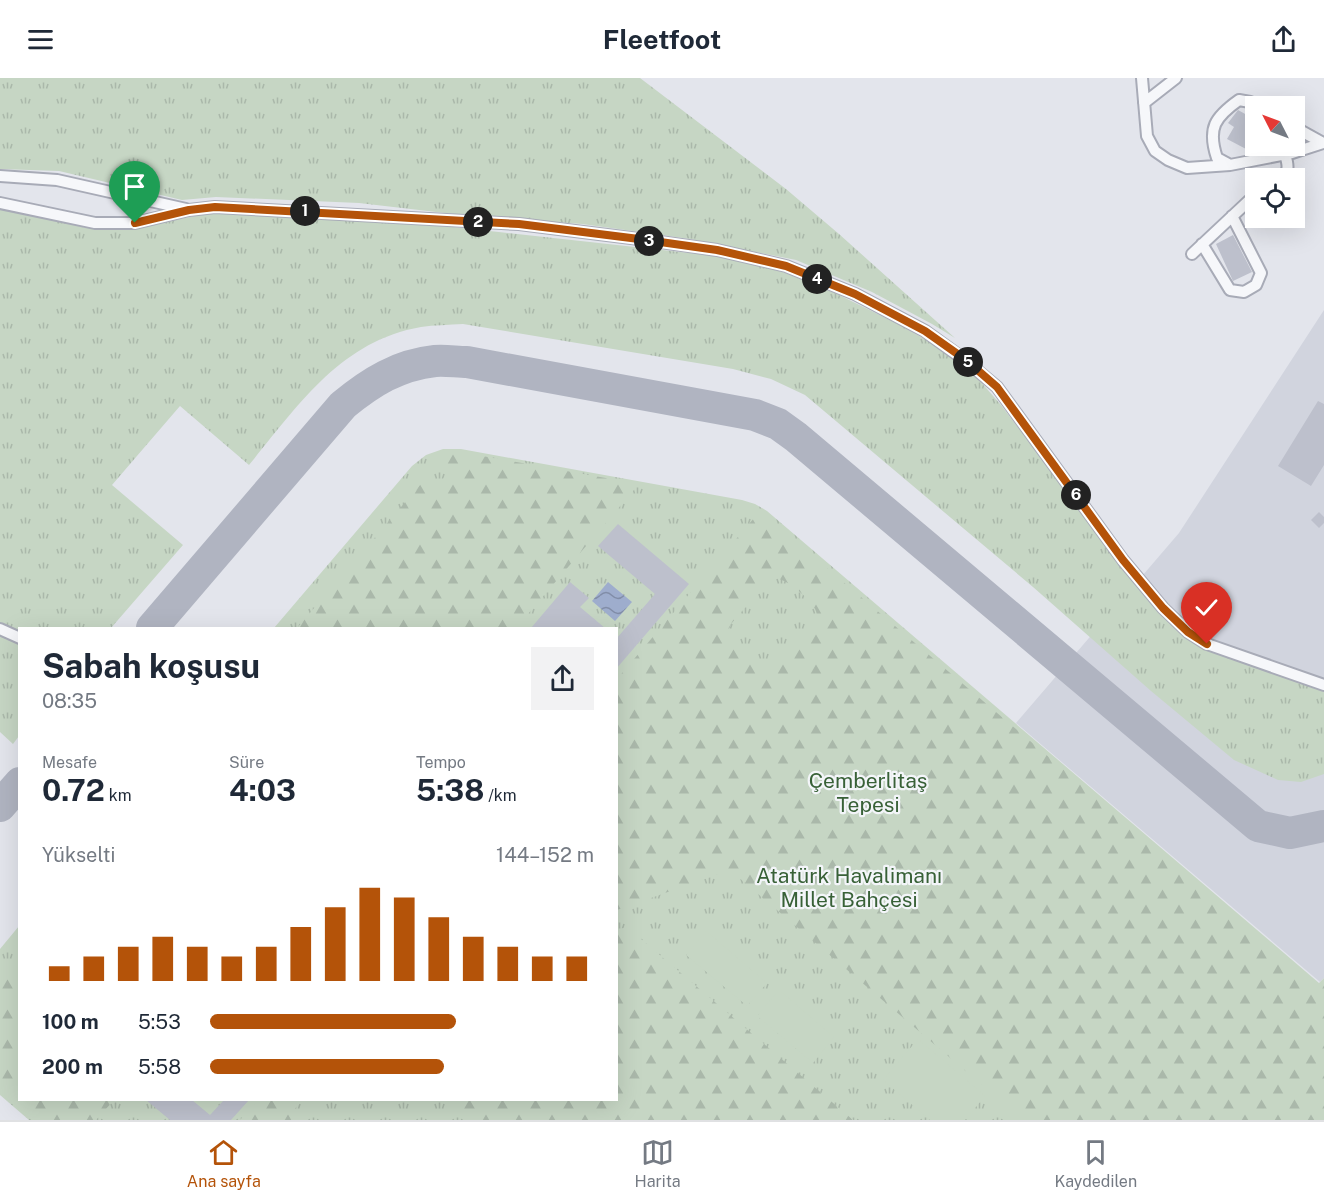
<!DOCTYPE html>
<html lang="tr">
<meta charset="utf-8">
<style>
body{margin:0;font-family:"Public Sans",sans-serif;background:#f2f2f3;color:#1f2937;height:100vh;display:flex;flex-direction:column;font-size:22px;white-space:nowrap}
*{box-sizing:border-box;margin:0}
p{font-size:20px;color:#747a83}
.icon{flex:none;width:33px;height:33px;fill:none;stroke:currentColor;stroke-width:2;stroke-linecap:round;stroke-linejoin:round}
.map{position:relative;flex:1;overflow:hidden}
.side{position:absolute;left:18px;top:549px;width:600px;height:474px;display:flex;flex-direction:column;background:#fff;border-radius:0px;box-shadow:0 6px 24px #0002}
.side>*{flex:none}
.needle{width:39px;rotate:312deg}
.buttons{position:absolute;left:1245px;top:18px;display:grid;gap:12px}
.buttons a{display:grid;place-items:center;width:60px;height:60px;border-radius:0px;background:#fff;box-shadow:0 6px 24px #0002;font-size:30px}
.pin{position:absolute;display:grid;place-items:center;width:51px;height:51px;color:#fff;margin:-62px -26px;border-radius:50% 50% 50% 0;rotate:-45deg;box-shadow:0 0 6px #0007}
.pin .icon{rotate:45deg}
.km{position:absolute;width:30px;height:30px;margin:-15px;border-radius:50%;background:#222;color:#fff;font-size:16px;line-height:30px;text-align:center}
.round{display:grid;place-items:center;flex:none;width:63px;height:63px;border-radius:0px;background:#f2f2f3}
.overview{display:flex;align-items:center;justify-content:space-between;height:102px;padding:0 24px}
h1{font-size:33px;font-weight:700;line-height:45px}
.metrics{display:grid;grid-template-columns:repeat(3,1fr);gap:9px;height:102px;padding:6px 24px}
.metrics div{display:grid;align-content:center}
.metrics b{font-size:30px;font-weight:700}
.metrics small{font-size:16px;font-weight:400}
.metrics p{font-size:16px}
.chart{height:168px;padding:12px 24px}
.chart p{display:flex;justify-content:space-between}
.chart svg{width:100%;height:108px;margin-top:6px;stroke:#b45309;stroke-width:6}
ul{padding:0 24px;list-style:none;font-size:20px}
li{display:grid;grid-template-columns:96px 72px 1fr;align-items:center;height:45px}
li i{height:15px;border-radius:8px;background:#b45309}
header{display:flex;justify-content:space-between;align-items:center;height:78px;padding:0 24px;background:#fff;font-size:27px;font-weight:700}
.tabs{display:flex;justify-content:space-around;align-items:center;height:84px;border-top:2px solid #e0e1e3;background:#fff;font-size:16px;color:#747a83}
.tabs a{display:grid;justify-items:center;gap:3px}
.tabs .on{color:#b45309}
.map>svg:first-child{display:block}
.built{fill:#d1d4de}
.grass{fill:url(#grass-tufts)}
.forest{fill:url(#forest-firs);fill-rule:evenodd}
.garden{fill:#c6d6c4}
.water{fill:url(#water-waves)}
.lines{fill:none;stroke-linecap:round;stroke-linejoin:round}
.taxiway{stroke:#b0b4c1;stroke-width:32}
.building{fill:#bdc0cc}
.minor-casing{stroke:#a8abb7;stroke-width:14}
.minor{stroke:#f6f7fa;stroke-width:10}
.route-casing{stroke:#fff;stroke-width:12}
.route{stroke:#b45309;stroke-width:8}
.labels{text-anchor:middle;dominant-baseline:central;stroke-width:4.5;stroke-linejoin:round;paint-order:stroke}
.park-label{font-size:21px;fill:#386137;stroke:#f3f5f9}
</style>
<header><svg class="icon" aria-label="menu" viewBox="0 0 24 24"><path d="M4 6h16M4 12h16M4 18h16"/></svg>Fleetfoot<svg class="icon" aria-label="share" viewBox="0 0 24 24"><path d="M12 15V3M7 8l5-5 5 5M5 13v7h14v-7"/></svg></header>
<div class="map">
<svg width="1324" height="1042" viewBox="0 0 1324 1042">
<defs>
<pattern id="grass-tufts" width="24" height="20" patternUnits="userSpaceOnUse" patternTransform="scale(1.5)"><rect width="24" height="20" fill="#c6d6c4"/><path d="M3 7l-1-3M5 7V3M7 7l1-3M15 17l-1-3M17 17v-4M19 17l1-3" fill="none" stroke="#aab8aa"/></pattern>
<pattern id="forest-firs" width="22" height="20" patternUnits="userSpaceOnUse" patternTransform="scale(1.5)"><rect width="22" height="20" fill="#c6d6c4"/><path d="M5 1l3.5 6h-7zM16 11l3.5 6h-7z" fill="#aab8aa"/></pattern>
<pattern id="water-waves" width="16" height="10" patternUnits="userSpaceOnUse" patternTransform="scale(1.5)"><rect width="16" height="10" fill="#9eadcd"/><path d="M0 5q4-4 8 0t8 0" fill="none" stroke="#818da8"/></pattern>
</defs>
<rect width="100%" height="100%" fill="#e3e5ec"/>
<!-- built -->
<path class="built" d="M1324,232V900L1320,904L1016,645L1179,455Z"/>
<!-- grass -->
<path class="grass" d="M0,0H640L786,111L839,156L955,260L932,246L872,214L796,182L690,161L582,146L462,137L359,125L216,119L182,122L59,93L0,91Z
M0,130L87,150L133,151L199,137L225,134L453,149L717,178L783,194L835,215L896,245L939,269L973,295L1001,327L1142,513L1172,548L1197,566L1222,578L1324,612V696L1301,704L1278,702L1234,682L1151,613L1033,509L805,317L771,301L733,291L463,246C449,247 434,247 421,249C340,263 297,329 249,387L180,328L112,407L183,467L111,550H20L19,555L0,546Z
M443,371H461L742,422L755,426L767,433L1319,905L1324,900V1042H29L0,1017V871L19,848L20,1022H616V550H274L412,388L426,377Z
M0,554L19,563V658L13,666L0,654Z"/>
<!-- forest -->
<path class="forest" d="M448,374H460L639,406L516,550H297L426,400L433,406L440,405L449,393L440,383Z
M760,433L1320,910L1324,906V1042H1023L730,792L617,832V601ZM776,500C788,502 815,524 817,536L813,545L778,586C774,589 770,592 765,591C758,589 731,566 728,560C727,555 729,551 731,546L766,505Z
M627,849L853,1042H465L441,1022H616L617,852Z
M19,876L20,1022H114L96,1042H43L0,1006V899Z
M258,1022H303L289,1037L295,1042H240Z"/>
<!-- garden -->
<path class="garden" d="M706,853L767,905L747,928L686,877Z
M779,912L834,959L813,985L757,938Z
M918,961L985,1018L965,1042H930L883,1002Z"/>
<!-- water -->
<path class="water" d="M608,504L632,524L615,543L592,523Z"/>
<g class="lines">
<!-- taxiway -->
<path class="taxiway" d="M152,550L343,327C371,304 398,287 435,283C445,282 457,284 467,284L755,337L778,346L796,359L1258,748L1290,755L1324,748
M0,728L20,705"/>
</g>
<!-- building -->
<path class="building" d="M1238,32L1256,42V62L1252,60L1246,71L1227,61L1234,49L1228,45Z
M1233,157L1252,194L1233,203L1216,166Z
M1318,323L1324,326V387L1311,408L1278,388Z
M1319,434L1324,439V445L1319,450L1311,442Z
M618,446L689,506L616,591V561L655,516L598,468Z
M570,504L589,520L580,529L605,550H531Z
M146,1022H192L210,1037L224,1022H249L231,1042H170Z"/>
<g class="lines">
<!-- minor casing -->
<g class="minor-casing">
<path id="minor" d="M1142,0L1147,58L1155,73L1168,82L1187,90L1230,87L1217,80C1207,50 1215,39 1239,22L1250,24L1259,28
M1144,25L1176,0
M1294,49L1323,65
M1230,87L1292,75L1323,65
M0,98L57,102L186,131
M1281,100C1290,94 1288,86 1285,76
M0,125L95,145H135L189,132L215,129L519,146L639,161L717,172L786,188L855,216L925,253L965,282L997,309L1123,482L1163,530L1188,554L1207,566L1324,607
M1202,166L1230,212L1244,214L1256,207L1261,195L1232,138
M1192,176L1256,116
M0,551L20,560"/>
</g>
<!-- minor -->
<use href="#minor" class="minor"/>
</g>
<g class="lines">
<!-- route casing -->
<g class="route-casing">
<path id="route" d="M135,145L189,132L215,129L519,146L639,161L717,172L786,188L855,216L925,253L966,282L997,309L1123,482L1163,530L1188,554L1207,566"/>
</g>
<!-- route -->
<use href="#route" class="route"/>
</g>
<g class="labels">
<!-- park labels -->
<g class="park-label">
<text x="868" y="702">Çemberlitaş<tspan x="868" dy="24">Tepesi</tspan></text>
<text x="849" y="797">Atatürk Havalimanı<tspan x="849" dy="24">Millet Bahçesi</tspan></text>
</g>
</g>
</svg>
<div class="buttons">
<a><svg class="needle" viewBox="-14 -14 28 28"><path d="M0-13l5 13h-10z" fill="#e53935"/><path d="M0 13l5-13h-10z" fill="#747a83"/></svg></a>
<a><svg class="icon" aria-label="locate" viewBox="0 0 24 24"><circle cx="12" cy="12" r="6"/><path d="M12 2v4M12 18v4M2 12h4M18 12h4"/></svg></a>
</div>
<div class="pin" style="left:135px;top:145px;background:#1e9e55"><svg class="icon" aria-label="arrive" viewBox="0 0 24 24"><path d="M6 21V4h12l-3 4 3 4H6"/></svg></div>
<div class="pin" style="left:1207px;top:566px;background:#d93025"><svg class="icon" aria-label="check" viewBox="0 0 24 24"><path d="M5 12l5 5 9-10"/></svg></div>
<b class="km" style="left:305px;top:133px">1</b>
<b class="km" style="left:478px;top:144px">2</b>
<b class="km" style="left:649px;top:163px">3</b>
<b class="km" style="left:817px;top:201px">4</b>
<b class="km" style="left:968px;top:284px">5</b>
<b class="km" style="left:1076px;top:417px">6</b>
<section class="side">
<div class="overview"><div><h1>Sabah koşusu</h1><p>08:35</p></div><a class="round"><svg class="icon" aria-label="share" viewBox="0 0 24 24"><path d="M12 15V3M7 8l5-5 5 5M5 13v7h14v-7"/></svg></a></div>
<div class="metrics">
<div><p>Mesafe</p><b>0.72<small> km</small></b></div>
<div><p>Süre</p><b>4:03</b></div>
<div><p>Tempo</p><b>5:38<small> /km</small></b></div>
</div>
<div class="chart"><p><span>Yükselti</span>144–152 m</p>
<svg viewBox="0 0 160 44" preserveAspectRatio="none"><path d="M5 44V38M15 44V34M25 44V30M35 44V26M45 44V30M55 44V34M65 44V30M75 44V22M85 44V14M95 44V6M105 44V10M115 44V18M125 44V26M135 44V30M145 44V34M155 44V34"/></svg>
</div>
<ul>
<li><b>100 m</b>5:53<i style="width:64%"></i></li>
<li><b>200 m</b>5:58<i style="width:61%"></i></li>
</ul>
</section>
</div>
<nav class="tabs">
<a class="on"><svg class="icon" aria-label="home" viewBox="0 0 24 24"><path d="M3 11l9-7 9 7M6 9v11h12V9"/></svg>Ana sayfa</a>
<a><svg class="icon" aria-label="map" viewBox="0 0 24 24"><path d="M3 6l6-2 6 2 6-2v14l-6 2-6-2-6 2zM9 4v14M15 6v14"/></svg>Harita</a>
<a><svg class="icon" aria-label="saved" viewBox="0 0 24 24"><path d="M7 4h10v16l-5-4-5 4z"/></svg>Kaydedilen</a>
</nav>
